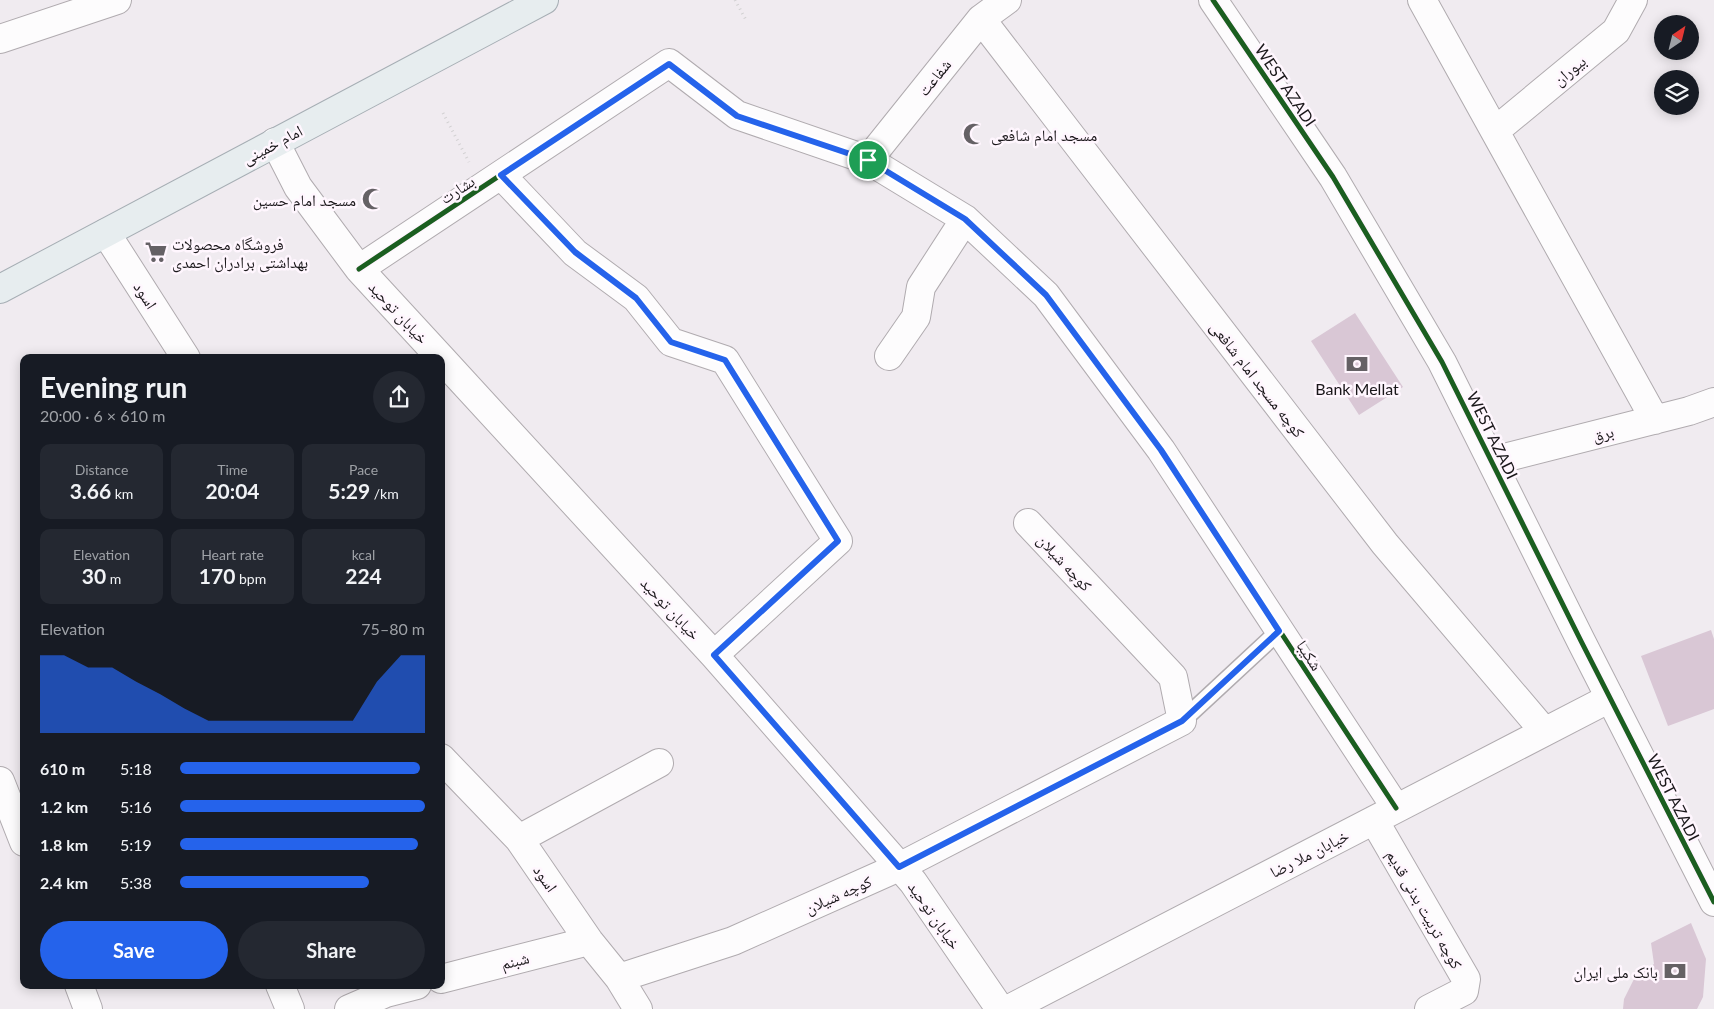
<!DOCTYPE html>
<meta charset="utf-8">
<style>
body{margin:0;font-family:Lato,"Noto Naskh Arabic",sans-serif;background:#242831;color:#f1f3f6;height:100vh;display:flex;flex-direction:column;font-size:19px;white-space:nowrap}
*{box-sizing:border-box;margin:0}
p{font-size:16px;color:#9ea1a6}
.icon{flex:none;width:28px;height:28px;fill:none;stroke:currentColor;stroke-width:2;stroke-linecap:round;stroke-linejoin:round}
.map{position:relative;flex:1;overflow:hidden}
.details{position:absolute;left:20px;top:354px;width:425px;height:635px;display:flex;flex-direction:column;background:#171b24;border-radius:10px;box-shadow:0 2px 12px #0003}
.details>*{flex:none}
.needle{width:32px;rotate:35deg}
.tools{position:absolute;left:1654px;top:15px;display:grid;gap:10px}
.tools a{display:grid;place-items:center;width:45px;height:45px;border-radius:50%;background:#171b24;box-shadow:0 2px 12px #0003;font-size:25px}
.pin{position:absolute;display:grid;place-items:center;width:42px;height:42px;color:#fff;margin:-21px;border:2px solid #fff;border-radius:50%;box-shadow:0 1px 5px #0007}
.round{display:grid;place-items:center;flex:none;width:52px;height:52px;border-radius:26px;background:#242831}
.overview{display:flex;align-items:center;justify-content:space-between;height:85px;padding:0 20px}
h1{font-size:28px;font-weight:700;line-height:38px}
.stats{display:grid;grid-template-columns:repeat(3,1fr);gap:8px;height:85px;padding:5px 20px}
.stats div{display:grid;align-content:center;border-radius:10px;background:#242831;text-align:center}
.stats b{font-size:21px;font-weight:700}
.stats small{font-size:14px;font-weight:400}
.stats p{font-size:14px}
.chart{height:140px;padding:10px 20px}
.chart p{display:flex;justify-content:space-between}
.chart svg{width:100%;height:90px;margin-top:5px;fill:#2563eb;opacity:.7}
.action{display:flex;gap:10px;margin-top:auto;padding:10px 20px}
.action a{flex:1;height:58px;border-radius:30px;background:#2563eb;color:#fff;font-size:20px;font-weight:700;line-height:58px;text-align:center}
.action a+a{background:#242831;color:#f1f3f6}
ul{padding:0 20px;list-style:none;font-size:16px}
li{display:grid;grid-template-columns:80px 60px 1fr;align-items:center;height:38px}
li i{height:12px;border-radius:6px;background:#2563eb}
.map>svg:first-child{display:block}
.building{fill:#d9c7d5}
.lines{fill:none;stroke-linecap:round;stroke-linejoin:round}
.lane-casing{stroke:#b0abaf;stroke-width:19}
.street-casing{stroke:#b0abaf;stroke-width:30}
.secondary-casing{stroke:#b0abaf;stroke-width:30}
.primary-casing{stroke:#a6aeb4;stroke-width:30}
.path{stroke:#d1d0d1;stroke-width:3;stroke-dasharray:1 4;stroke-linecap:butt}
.lane{stroke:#fdfcfd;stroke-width:16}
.street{stroke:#fdfcfd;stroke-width:28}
.secondary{stroke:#fdfcfd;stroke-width:28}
.primary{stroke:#e7edef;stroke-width:28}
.cycleway-casing{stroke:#fff6fe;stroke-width:8}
.cycleway{stroke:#1b5e20;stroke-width:5}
.route-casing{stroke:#fff;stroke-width:10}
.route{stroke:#2563eb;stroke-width:6}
.labels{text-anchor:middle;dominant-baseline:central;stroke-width:5;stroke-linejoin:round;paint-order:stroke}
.street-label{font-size:16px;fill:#1a171a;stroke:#fff6fe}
.poi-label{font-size:16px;fill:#1a171a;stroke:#fff6fe;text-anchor:start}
</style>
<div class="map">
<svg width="1714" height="1009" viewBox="0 0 1714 1009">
<rect width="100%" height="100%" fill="#f0ebf0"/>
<!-- building -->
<path class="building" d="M1355,313L1403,387L1359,415L1311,341Z
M1711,630L1714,639V709L1668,726L1641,656Z
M1691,923L1706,959L1703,997L1697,1009H1623L1624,999L1635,977L1654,964L1651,943Z"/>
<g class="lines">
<!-- lane casing -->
<g class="lane-casing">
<path id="lane" d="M1182,721L1279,631"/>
</g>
<!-- street casing -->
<g class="street-casing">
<path id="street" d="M1422,0L1655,420
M981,19L1385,544L1544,731
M0,39L117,0
M1495,131L1616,31L1633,0
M275,142L298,187L359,269L441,358
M868,160L981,19L1007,0
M501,175L575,253L636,298L671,342L725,360L838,541L714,655
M106,233L186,358
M359,269L669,63L737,115L868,160L965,219L1046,295L1161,450L1396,808
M889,356L916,317L921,287L965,219
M441,358L714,655L913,882L1000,1009
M1492,461L1689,411L1714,402
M441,758L519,839L589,941L619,978L638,1009
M1374,820L1466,979L1464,991L1429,1009
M519,839L659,763
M619,978L733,941L899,867L1182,721L1173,677L1028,523
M441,979L589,941
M280,985L290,1009
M349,1009L386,993L417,985
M1009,1009L1610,698"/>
</g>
<!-- secondary casing -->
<g class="secondary-casing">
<path id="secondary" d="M1213,0L1333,177L1442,362L1581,641L1714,902
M0,781L24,842
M79,985L88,1009"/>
</g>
<!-- primary casing -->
<g class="primary-casing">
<path id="primary" d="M0,289L544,0"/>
</g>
<!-- path -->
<path class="path" d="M735,0L746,20
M443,113L469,162"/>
<!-- lane -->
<use href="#lane" class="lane"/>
<!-- street -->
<use href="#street" class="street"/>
<!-- secondary -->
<use href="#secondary" class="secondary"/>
<!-- primary -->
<use href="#primary" class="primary"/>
<!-- cycleway casing -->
<g class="cycleway-casing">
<path id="cycleway" d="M1213,0L1333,177L1442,362L1581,641L1714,902
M359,269L669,63L737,115L868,160L965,219L1046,295L1161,450L1396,808"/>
</g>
<!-- cycleway -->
<use href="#cycleway" class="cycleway"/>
</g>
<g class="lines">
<!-- route casing -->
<g class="route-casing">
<path id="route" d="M669,64L737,116L868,160L965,219L1046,295L1161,450L1279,631L1182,721L899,867L714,655L838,541L725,360L671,342L636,298L575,252L501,175Z"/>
</g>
<!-- route -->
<use href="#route" class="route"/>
</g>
<!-- icons -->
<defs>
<g id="mosque-bare" transform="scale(1.725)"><path d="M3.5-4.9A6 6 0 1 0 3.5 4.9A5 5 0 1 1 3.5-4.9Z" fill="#656165" stroke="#fff6fe" stroke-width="2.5" paint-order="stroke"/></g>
<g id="supermarket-bare" transform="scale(1.725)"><path d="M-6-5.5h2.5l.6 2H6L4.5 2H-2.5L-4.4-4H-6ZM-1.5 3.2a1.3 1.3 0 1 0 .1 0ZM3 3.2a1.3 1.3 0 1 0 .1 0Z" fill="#656165" stroke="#fff6fe" stroke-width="2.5" paint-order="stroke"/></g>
<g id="bank-bare" transform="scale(1.725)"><path d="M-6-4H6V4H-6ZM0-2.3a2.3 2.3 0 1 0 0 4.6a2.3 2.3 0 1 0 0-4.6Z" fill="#656165" stroke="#fff6fe" stroke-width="2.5" paint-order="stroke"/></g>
</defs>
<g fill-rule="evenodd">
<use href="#mosque-bare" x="974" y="134"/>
<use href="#mosque-bare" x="373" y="199"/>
<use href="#supermarket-bare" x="156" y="252"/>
<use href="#bank-bare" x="1357" y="364"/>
<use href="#bank-bare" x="1675" y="971"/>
</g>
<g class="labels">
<!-- street labels -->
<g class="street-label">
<text transform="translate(1569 70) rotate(-40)">بیوران</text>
<text transform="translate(934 77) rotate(-51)">شفاعت</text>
<text transform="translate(1286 85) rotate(56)">WEST AZADI</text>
<text transform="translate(272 144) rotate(-28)">امام خمینی</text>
<text transform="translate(457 189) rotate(-33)">بشارت</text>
<text transform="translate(146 295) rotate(57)">اسود</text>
<text transform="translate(399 312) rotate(47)">خیابان توحید</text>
<text transform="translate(1258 379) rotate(52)">کوچه مسجد امام شافعی</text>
<text transform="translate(1603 433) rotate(-14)">برق</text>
<text transform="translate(1493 435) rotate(64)">WEST AZADI</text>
<text transform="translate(1065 562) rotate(47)">کوچه شیلان</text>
<text transform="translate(671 608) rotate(47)">خیابان توحید</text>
<text transform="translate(1310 655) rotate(57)">شکیبا</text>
<text transform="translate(1674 797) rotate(63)">WEST AZADI</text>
<text transform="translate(1309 853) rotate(-27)">خیابان ملا رضا</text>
<text transform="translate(546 878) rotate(55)">اسود</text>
<text transform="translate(838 894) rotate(-24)">کوچه شیلان</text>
<text transform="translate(1425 909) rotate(60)">کوچه تربیت بدنی قدیم</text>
<text transform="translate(935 915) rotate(55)">خیابان توحید</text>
<text transform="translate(515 960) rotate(-14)">شبنم</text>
</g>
<!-- poi labels -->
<g class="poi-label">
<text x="991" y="134">مسجد امام شافعی</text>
<text x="356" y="199" text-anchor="end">مسجد امام حسین</text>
<text x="172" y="243">فروشگاه محصولات<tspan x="172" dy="18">بهداشتی برادران احمدی</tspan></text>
<text x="1357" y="388" text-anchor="middle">Bank Mellat</text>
<text x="1658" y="971" text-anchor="end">بانک ملی ایران</text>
</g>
</g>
</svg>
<div class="tools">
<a><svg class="needle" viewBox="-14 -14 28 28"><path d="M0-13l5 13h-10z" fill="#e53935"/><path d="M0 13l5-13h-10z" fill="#9ea1a6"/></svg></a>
<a><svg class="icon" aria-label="layers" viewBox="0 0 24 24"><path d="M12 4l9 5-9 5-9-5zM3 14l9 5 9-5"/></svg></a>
</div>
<div class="pin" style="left:868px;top:160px;background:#1e9e55"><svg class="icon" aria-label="arrive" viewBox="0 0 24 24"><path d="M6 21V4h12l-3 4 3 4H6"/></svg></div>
<section class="details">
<div class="overview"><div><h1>Evening run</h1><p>20:00 · 6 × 610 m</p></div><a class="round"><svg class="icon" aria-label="share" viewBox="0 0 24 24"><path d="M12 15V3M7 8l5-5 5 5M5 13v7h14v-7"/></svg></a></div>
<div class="stats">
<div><p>Distance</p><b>3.66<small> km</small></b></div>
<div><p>Time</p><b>20:04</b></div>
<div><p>Pace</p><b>5:29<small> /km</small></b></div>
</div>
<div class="stats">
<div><p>Elevation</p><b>30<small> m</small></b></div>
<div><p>Heart rate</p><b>170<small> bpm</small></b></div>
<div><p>kcal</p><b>224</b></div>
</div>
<div class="chart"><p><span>Elevation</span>75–80 m</p>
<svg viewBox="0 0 160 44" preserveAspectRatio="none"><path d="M0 44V6L10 6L20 12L30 12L40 19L50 25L60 32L70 38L80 38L90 38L100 38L110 38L120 38L130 38L140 19L150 6L160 6V44z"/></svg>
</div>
<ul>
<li><b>610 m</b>5:18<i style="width:98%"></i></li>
<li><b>1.2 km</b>5:16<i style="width:100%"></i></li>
<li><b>1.8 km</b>5:19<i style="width:97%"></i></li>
<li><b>2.4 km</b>5:38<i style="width:77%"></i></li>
</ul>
<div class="action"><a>Save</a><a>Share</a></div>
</section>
</div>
